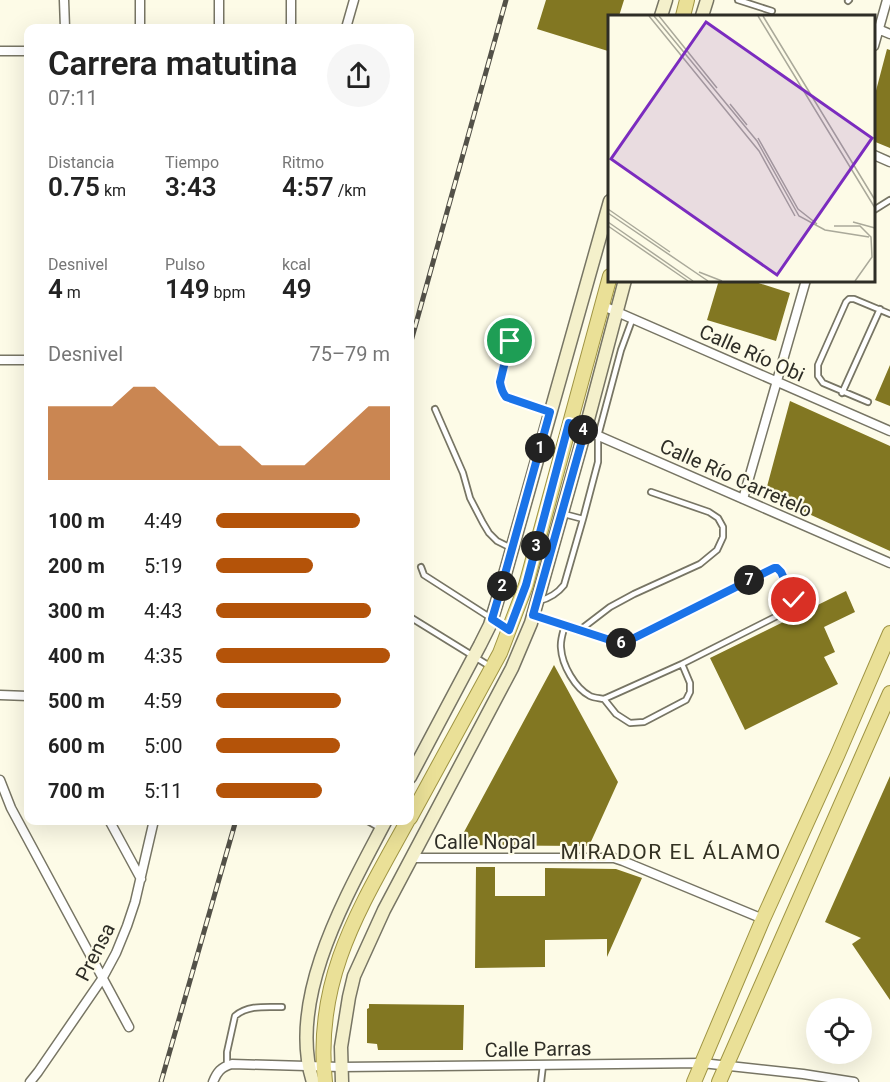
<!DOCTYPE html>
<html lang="es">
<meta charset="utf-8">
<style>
body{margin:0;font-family:Roboto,sans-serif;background:#f6f6f6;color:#222;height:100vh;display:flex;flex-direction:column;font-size:22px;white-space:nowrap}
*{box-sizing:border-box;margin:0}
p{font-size:20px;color:#767676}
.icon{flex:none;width:33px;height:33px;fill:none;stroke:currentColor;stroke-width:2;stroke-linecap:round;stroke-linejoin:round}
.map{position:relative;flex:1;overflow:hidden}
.details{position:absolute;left:24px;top:24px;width:390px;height:801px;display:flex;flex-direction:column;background:#fff;border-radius:12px;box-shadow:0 6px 24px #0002}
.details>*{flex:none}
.tools{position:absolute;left:806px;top:998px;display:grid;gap:12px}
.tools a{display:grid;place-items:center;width:66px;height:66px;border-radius:50%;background:#fff;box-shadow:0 6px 24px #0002;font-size:30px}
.pin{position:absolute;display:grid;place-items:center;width:51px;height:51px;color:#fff;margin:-26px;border:3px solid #fff;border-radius:50%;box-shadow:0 2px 6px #0007}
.km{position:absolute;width:30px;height:30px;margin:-15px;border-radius:50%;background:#222;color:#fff;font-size:16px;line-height:30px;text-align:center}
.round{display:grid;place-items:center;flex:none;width:63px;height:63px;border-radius:32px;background:#f6f6f6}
.headline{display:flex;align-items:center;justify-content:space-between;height:102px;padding:0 24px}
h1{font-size:33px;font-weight:600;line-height:45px}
.stats{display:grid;grid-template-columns:repeat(3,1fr);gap:9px;height:102px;padding:6px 24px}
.stats div{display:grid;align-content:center}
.stats b{font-size:26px;font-weight:600}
.stats small{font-size:16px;font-weight:400}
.stats p{font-size:16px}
.chart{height:168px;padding:12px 24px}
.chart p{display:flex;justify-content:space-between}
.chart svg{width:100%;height:108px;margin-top:6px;fill:#b45309;opacity:.7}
ul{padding:0 24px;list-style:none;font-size:20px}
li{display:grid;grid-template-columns:96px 72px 1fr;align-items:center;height:45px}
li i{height:15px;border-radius:8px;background:#b45309}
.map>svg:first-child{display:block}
.building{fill:#827722}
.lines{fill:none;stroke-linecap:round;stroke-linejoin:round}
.service-casing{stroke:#777564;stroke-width:8}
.minor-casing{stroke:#777564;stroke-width:11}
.secondary-casing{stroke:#777564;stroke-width:15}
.primary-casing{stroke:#9f9443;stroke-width:16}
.service{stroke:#fff;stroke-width:4.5}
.minor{stroke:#fff;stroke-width:8}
.secondary{stroke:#f4f0cb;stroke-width:12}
.primary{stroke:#eae097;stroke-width:14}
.rail-casing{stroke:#535148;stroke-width:5}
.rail{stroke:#fdfbe7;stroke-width:3;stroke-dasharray:9;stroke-linecap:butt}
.route-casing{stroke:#fff;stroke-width:12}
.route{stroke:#1a73e8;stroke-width:8}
.labels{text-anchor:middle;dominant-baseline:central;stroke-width:4.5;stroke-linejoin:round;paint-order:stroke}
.street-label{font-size:20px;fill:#2e2d26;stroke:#fdfbe7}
.neighbourhood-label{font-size:21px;letter-spacing:1.5px;fill:#333122;stroke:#fdfbe7}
.inset-road{fill:none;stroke:#aaa99a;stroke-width:1.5}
.view{fill:#7b2cbf;fill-opacity:0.15;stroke:#7b2cbf;stroke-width:3}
.inset-edge{fill:none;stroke:#2e2d26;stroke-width:3}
</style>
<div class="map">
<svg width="890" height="1082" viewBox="0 0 890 1082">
<rect width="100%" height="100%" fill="#fdfbe7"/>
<!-- building -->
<path class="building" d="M546,0H624L619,16H609V46L608,51L537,29Z
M887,49L890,50V148L873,141V102Z
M719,280H749L790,293L776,341L707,320Z
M890,365V406L875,400Z
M790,401L890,446V551L765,494Z
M846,591L855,612L824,627L835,652L824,657L838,684L745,730L710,658Z
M554,665L618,782L589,846L457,845Z
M890,776V1000L852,944L861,938L825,922Z
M476,867H495V896H545V868L616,869L642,878L607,957V939L545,940V967L475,968Z
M369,1004L464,1005L463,1050H378L377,1044L367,1043V1009L369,1008Z"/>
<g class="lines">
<!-- service casing -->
<g class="service-casing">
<path id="service" d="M738,0L772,11
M848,1L849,0
M874,210L890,200
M510,341L500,382L501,389L506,397L550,412
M842,393L880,309
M868,402L823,383L818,376V365L846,302L849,299H854L890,314
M435,409L463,473L470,498L483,523L489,533L497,541L511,548
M564,514L583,519L598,462V436L621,350L632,320
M421,567L424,575L508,629
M539,601C550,598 557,594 564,585L583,519
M536,615L616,642L622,643L630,641L774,568L777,569L781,572L795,603L794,606L789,610L682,664L604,699C599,698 594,698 590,696C575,688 562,665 561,648C560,640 563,633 565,625
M410,617L491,667
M580,630L610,607L634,594L700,564L717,550L723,537V527L718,518L709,512L651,492
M604,699L616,714L630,723L644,722L686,700L690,692V683L682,664
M366,820L380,828
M227,1066V1052L235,1016C248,1005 265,1007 282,1007
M541,1082L543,1065"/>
</g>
<!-- minor casing -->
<g class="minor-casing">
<path id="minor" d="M64,0L65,28
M140,0V28
M219,0V28
M291,28V0
M346,28L354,0
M878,29L890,34
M874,46L887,0
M0,51H28
M874,155L890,162
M601,305L890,431
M0,360H28
M569,423L890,563
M743,499L806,280
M0,695L28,696
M0,780L11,808L129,1027
M109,820L141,879
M413,858H614L623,861L763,919
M30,1082L38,1072L102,979L116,953L127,926L135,902L154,820
M213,1082C217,1072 221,1067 232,1064L341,1067L702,1063L803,1074L854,1082"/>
</g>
<!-- secondary casing -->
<g class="secondary-casing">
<path id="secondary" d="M661,16L666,0
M702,16L707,0
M410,777L480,645L490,625L500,592L610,201
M313,1082C286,998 348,893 386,820
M342,1082L341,1047L349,997L354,976L384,910L512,668L531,623L585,431L625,280"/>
</g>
<!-- primary casing -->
<g class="primary-casing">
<path id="primary" d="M683,16L687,0
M410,818L500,653L526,585L610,276
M325,1082C314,978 360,908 408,820
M694,1082L763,919L837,756L890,633
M719,1082L890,693"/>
</g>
<!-- service -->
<use href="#service" class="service"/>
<!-- minor -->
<use href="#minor" class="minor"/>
<!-- secondary -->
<use href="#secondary" class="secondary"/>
<!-- primary -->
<use href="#primary" class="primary"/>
<!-- rail casing -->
<g class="rail-casing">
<path id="rail" d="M410,345L506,0
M161,1082L236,820"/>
</g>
<!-- rail -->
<use href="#rail" class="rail"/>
</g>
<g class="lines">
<!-- route casing -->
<g class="route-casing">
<path id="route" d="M510,341L500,382C501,389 502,392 506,397L550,412L500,592L492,619L509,630L526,585L569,423L585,430L533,615L616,642L622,643L630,640L774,568H777L781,572L794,600"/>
</g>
<!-- route -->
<use href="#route" class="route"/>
</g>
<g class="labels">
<!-- street labels -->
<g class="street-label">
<text transform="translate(752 353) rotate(24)">Calle Río Obi</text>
<text transform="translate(736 478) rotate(24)">Calle Río Carretelo</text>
<text x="485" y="842">Calle Nopal</text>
<text transform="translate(95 952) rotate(-63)">Prensa</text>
<text transform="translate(538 1049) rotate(-1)">Calle Parras</text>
</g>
<!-- neighbourhood labels -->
<g class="neighbourhood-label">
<text x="671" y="852">MIRADOR EL ÁLAMO</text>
</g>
</g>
<!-- overview -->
<g transform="translate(608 15)">
<rect width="267" height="267" fill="#fdfbe7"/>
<path class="inset-road" d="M41,1L151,136L187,201M46,1L149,126L191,201L217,215L261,222M51,1L109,73M150,1L267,193M155,1L267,185M122,89L139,110M150,123L190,194L209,209M0,194L62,237M0,198L100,266M0,207L85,266M245,207L267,213M0,211L80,266M226,211H252L263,222L264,242L247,266M91,257L114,266"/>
<path class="view" d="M98,7L264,123L169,260L3,144Z"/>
<rect width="267" height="267" class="inset-edge"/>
</g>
</svg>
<div class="tools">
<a><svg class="icon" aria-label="locate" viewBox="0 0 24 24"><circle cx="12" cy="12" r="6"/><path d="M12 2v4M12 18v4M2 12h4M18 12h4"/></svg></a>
</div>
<div class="pin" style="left:510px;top:341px;background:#1e9e55"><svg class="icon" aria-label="arrive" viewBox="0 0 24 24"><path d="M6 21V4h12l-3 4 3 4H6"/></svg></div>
<div class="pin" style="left:794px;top:600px;background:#d93025"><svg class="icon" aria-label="check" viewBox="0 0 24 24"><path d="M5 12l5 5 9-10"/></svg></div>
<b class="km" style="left:540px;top:448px">1</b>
<b class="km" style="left:502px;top:586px">2</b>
<b class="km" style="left:536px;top:546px">3</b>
<b class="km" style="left:583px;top:430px">4</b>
<b class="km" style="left:621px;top:643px">6</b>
<b class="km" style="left:749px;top:580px">7</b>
<section class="details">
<div class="headline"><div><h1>Carrera matutina</h1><p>07:11</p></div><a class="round"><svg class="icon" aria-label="share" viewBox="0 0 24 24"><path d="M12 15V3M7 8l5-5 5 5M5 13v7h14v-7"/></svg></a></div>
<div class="stats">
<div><p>Distancia</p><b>0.75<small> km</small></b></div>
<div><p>Tiempo</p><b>3:43</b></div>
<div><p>Ritmo</p><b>4:57<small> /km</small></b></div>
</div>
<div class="stats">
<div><p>Desnivel</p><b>4<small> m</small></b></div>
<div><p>Pulso</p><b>149<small> bpm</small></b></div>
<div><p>kcal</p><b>49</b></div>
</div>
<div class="chart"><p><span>Desnivel</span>75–79 m</p>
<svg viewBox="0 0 160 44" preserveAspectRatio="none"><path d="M0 44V14L10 14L20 14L30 14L40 6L50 6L60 14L70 22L80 30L90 30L100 38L110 38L120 38L130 30L140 22L150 14L160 14V44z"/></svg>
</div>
<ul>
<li><b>100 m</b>4:49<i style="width:83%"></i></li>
<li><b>200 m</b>5:19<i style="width:56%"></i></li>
<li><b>300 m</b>4:43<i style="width:89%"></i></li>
<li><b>400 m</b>4:35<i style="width:100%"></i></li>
<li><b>500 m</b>4:59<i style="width:72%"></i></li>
<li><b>600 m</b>5:00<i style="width:71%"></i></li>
<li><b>700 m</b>5:11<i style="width:61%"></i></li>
</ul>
</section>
</div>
